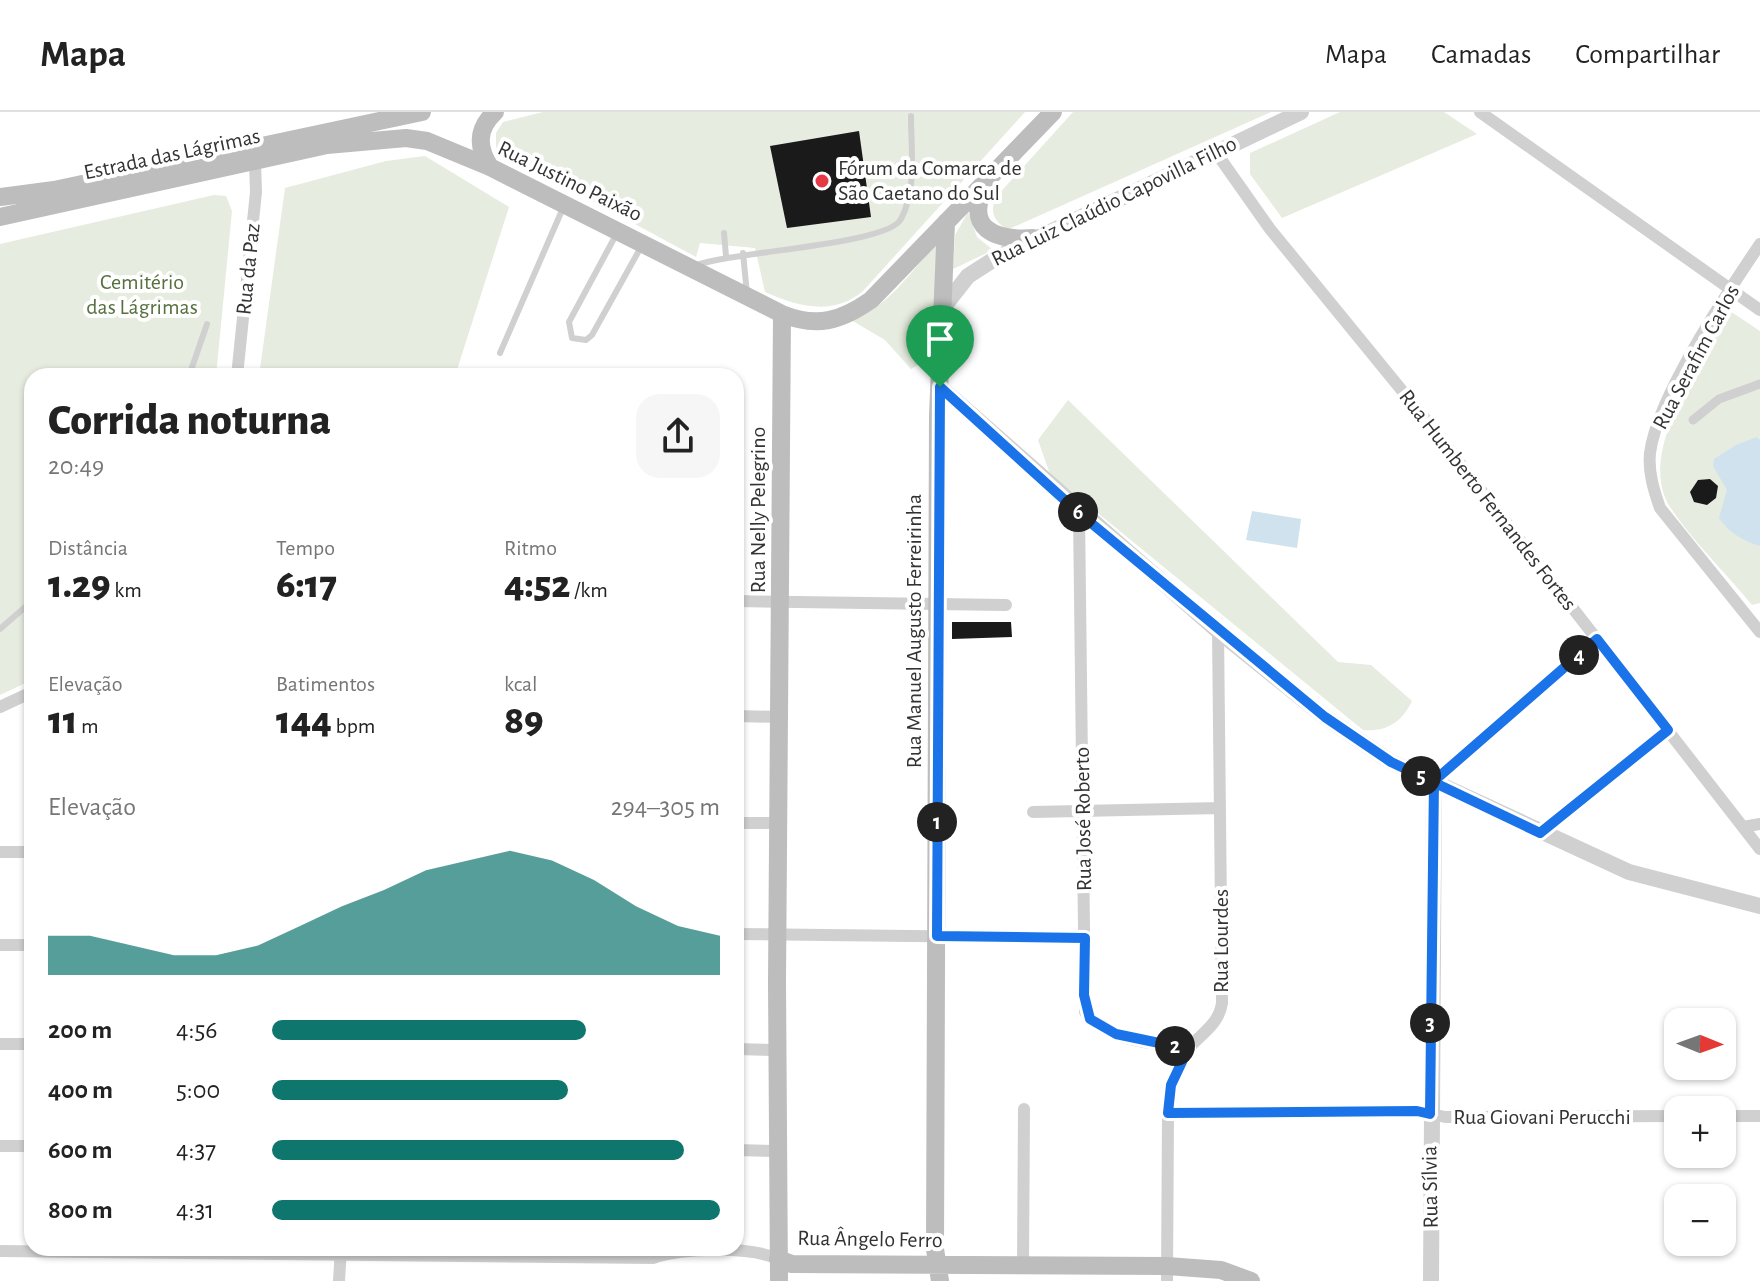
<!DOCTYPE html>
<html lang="pt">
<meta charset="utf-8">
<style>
body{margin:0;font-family:"Alegreya Sans",sans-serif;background:#f6f6f6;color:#222;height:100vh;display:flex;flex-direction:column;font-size:30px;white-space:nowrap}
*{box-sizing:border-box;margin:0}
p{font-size:26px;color:#767676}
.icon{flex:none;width:44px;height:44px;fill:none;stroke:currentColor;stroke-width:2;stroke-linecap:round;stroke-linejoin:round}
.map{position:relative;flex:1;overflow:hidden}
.sheet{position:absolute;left:24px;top:256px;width:720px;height:888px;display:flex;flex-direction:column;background:#fff;border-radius:24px;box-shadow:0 2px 6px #0004}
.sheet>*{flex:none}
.needle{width:52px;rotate:91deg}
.controls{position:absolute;left:1664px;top:896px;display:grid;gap:16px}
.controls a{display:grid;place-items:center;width:72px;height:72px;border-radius:16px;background:#fff;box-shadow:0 2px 6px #0004;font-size:40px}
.pin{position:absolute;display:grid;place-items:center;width:68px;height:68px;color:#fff;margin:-82px -34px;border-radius:50% 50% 50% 0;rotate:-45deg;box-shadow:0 0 8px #0007}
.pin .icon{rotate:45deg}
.km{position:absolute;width:40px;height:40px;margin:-20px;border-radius:50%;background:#222;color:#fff;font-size:22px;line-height:40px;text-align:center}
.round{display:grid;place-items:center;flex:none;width:84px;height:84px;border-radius:24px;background:#f6f6f6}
.overview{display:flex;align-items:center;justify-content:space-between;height:136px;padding:0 24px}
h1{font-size:44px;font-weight:800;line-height:60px}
.figures{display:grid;grid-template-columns:repeat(3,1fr);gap:12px;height:136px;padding:8px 24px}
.figures div{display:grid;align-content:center}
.figures b{font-size:40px;font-weight:800}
.figures small{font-size:22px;font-weight:400}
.figures p{font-size:22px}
.chart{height:224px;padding:16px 24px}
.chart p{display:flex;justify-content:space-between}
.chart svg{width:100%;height:144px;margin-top:8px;fill:#0f766e;opacity:.7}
ul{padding:0 24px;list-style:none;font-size:26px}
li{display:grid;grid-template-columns:128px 96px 1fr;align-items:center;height:60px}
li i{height:20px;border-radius:10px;background:#0f766e}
header{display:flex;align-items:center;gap:48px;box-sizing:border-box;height:112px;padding:0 40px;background:#fff;border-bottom:2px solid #e0e0e0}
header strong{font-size:38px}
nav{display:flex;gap:44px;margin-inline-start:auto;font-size:28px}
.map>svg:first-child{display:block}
.green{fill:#e6ecdf}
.water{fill:#cfe2ee}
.building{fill:#1a1a1a}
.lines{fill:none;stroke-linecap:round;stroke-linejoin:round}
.service{stroke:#d0d0d0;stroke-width:6}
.pedestrian{stroke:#d0d0d0;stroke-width:9}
.minor{stroke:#d0d0d0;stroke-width:12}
.tertiary{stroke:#d0d0d0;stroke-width:16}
.secondary{stroke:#bdbdbd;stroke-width:18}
.route-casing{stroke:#fff;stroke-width:16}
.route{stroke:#1a73e8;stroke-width:10}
.poi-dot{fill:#e63946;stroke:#fff;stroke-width:3}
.labels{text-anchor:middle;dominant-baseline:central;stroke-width:8;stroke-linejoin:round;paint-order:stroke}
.street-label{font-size:22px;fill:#333;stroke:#fff}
.poi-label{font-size:22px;fill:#333;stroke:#fff;text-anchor:start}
.park-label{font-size:22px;fill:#56703f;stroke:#fff}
</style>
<header>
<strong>Mapa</strong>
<nav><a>Mapa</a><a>Camadas</a><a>Compartilhar</a></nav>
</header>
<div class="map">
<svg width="1760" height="1169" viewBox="0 0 1760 1169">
<rect width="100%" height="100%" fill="#fff"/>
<!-- green -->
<path class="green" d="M543,0H1025L863,179C833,204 799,195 765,180L755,136L700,131L696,145L496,37V21L503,10Z
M1073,0H1271L1007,118C993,108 989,99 997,84Z
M1340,0H1444L1477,22L1282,106L1250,62V41Z
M425,44L509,95L455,264H259L285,76L386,49Z
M214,83L226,84L232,99L216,264H32V568L0,583V132Z
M968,100L977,125L993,138L953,157L955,123Z
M937,131L932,245L911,257L885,228L851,208C887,197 912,158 937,131Z
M1730,199L1760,219V491L1752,493C1726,461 1693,430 1670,395C1635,341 1704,247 1730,199Z
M1068,288L1338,550L1371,553L1412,589C1402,610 1387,620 1363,618L1050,362L1038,328Z"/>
<!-- water -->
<path class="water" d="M1757,325L1760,328V434C1744,429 1729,421 1719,406L1727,378L1713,354L1714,347L1736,333Z
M1252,399L1301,407L1297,436L1246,428Z"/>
<!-- building -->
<path class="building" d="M859,19L871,105L787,116L770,34Z
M1710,367L1718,374L1716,386L1707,393L1694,390L1690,380L1698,368Z
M952,510H1011L1012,525L952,527Z"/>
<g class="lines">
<!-- service -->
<path class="service" d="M617,121L569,210L572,226L586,228L592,223L641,135
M724,121L726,144
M743,141L747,182
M694,154C732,139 888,133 901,107C917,77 911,38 911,4
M500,241L563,96
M189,264L207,212
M0,517L32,489"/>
<!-- pedestrian -->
<path class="pedestrian" d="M1693,308L1719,287L1760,272"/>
<!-- minor -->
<path class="minor" d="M1480,0L1760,198
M1215,39L1270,117L1431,314L1760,737
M1760,132C1727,181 1657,285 1650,341C1648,360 1654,379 1660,396L1760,520
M237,264L256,80L255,50
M1079,401L1085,900C1103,930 1158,931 1188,937
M736,489L1006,493
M0,595L32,580
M736,604L780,605
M1434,669L1597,527
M1033,700L1220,696
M736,711H780
M1743,715L1760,712
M1540,721L1668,618
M0,740H32
M736,822L1085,826
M0,833H32
M0,932H32
M736,937L777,938
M1168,1001L1417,999L1445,1005L1678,1004
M1722,1004H1760
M0,1034H32
M736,1038L777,1039
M0,1139L653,1146C683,1136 750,1134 778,1147
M1023,1153L1024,997
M339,1169L341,1136
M1167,1169L1168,1001C1171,978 1174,954 1189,936C1202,921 1219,912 1222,891L1218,519"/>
<!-- tertiary -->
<path class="tertiary" d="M942,197L968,164L996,146L1301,0
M940,275L1218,519L1325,605L1391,650L1629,760L1760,794
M1431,1169L1434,669"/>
<!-- secondary -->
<path class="secondary" d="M490,55C477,35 477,17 495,0
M986,73C963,116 995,129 1033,126
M0,85L54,78L422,0
M0,105L327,33L406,26L427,29L490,55L782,202C817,216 841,209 871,188L1053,0
M778,1147L792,1152L1167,1154L1221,1158L1251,1169
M779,1169L777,870L782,202
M940,1169L935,1137L938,304L946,110"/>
</g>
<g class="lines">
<!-- route casing -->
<g class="route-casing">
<path id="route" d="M940,275L937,824L1085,826L1084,883L1090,907L1116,922L1188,937L1171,973L1168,1001L1417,999L1430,1002L1434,669L1597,527L1668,618L1540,721L1391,650L1325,605L1079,401L940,275"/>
</g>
<!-- route -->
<use href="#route" class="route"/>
</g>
<!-- markers -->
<circle class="poi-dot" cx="822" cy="69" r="8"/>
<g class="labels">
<!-- street labels -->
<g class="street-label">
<text transform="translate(172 42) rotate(-12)">Estrada das Lágrimas</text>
<text transform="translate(570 69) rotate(26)">Rua Justino Paixão</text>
<text transform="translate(1114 89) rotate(-26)">Rua Luiz Claúdio Capovilla Filho</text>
<text transform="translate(248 157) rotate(-84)">Rua da Paz</text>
<text transform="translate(1696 245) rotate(-62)">Rua Serafim Carlos</text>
<text transform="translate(1488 388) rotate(52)">Rua Humberto Fernandes Fortes</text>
<text transform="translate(758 398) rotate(-90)">Rua Nelly Pelegrino</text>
<text transform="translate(914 519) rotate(-90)">Rua Manuel Augusto Ferreirinha</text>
<text transform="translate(1083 707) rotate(-91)">Rua José Roberto</text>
<text transform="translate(1221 829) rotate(-90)">Rua Lourdes</text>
<text x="1542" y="1005">Rua Giovani Perucchi</text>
<text transform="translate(1430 1075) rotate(-91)">Rua Sílvia</text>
<text transform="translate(870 1127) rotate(1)">Rua Ângelo Ferro</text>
</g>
<!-- poi labels -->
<g class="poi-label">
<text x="838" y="56">Fórum da Comarca de<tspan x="838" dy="25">São Caetano do Sul</tspan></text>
</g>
<!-- park labels -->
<g class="park-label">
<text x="142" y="170">Cemitério<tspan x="142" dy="25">das Lágrimas</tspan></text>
</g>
</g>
</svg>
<div class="controls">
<a><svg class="needle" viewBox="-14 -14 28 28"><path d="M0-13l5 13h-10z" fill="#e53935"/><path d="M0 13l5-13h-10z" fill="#767676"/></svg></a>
<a>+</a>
<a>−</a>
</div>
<div class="pin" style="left:940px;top:275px;background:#1e9e55"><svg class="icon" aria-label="arrive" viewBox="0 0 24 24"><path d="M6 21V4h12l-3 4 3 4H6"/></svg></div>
<b class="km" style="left:937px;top:710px">1</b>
<b class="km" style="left:1175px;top:934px">2</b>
<b class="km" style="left:1430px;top:911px">3</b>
<b class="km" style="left:1579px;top:543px">4</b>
<b class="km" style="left:1421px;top:664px">5</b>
<b class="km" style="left:1078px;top:400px">6</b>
<section class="sheet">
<div class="overview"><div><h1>Corrida noturna</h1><p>20:49</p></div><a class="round"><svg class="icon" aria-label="share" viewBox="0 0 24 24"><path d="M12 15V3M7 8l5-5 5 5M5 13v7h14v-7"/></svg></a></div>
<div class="figures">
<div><p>Distância</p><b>1.29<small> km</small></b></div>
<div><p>Tempo</p><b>6:17</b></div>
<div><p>Ritmo</p><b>4:52<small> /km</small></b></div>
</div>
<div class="figures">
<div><p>Elevação</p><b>11<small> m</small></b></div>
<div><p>Batimentos</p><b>144<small> bpm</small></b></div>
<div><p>kcal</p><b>89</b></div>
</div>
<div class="chart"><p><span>Elevação</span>294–305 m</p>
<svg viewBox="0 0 160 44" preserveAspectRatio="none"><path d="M0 44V32L10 32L20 35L30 38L40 38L50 35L60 29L70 23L80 18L90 12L100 9L110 6L120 9L130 15L140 23L150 29L160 32V44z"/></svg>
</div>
<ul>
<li><b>200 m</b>4:56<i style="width:70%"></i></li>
<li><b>400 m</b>5:00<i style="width:66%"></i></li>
<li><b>600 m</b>4:37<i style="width:92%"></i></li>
<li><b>800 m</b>4:31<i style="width:100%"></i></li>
</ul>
</section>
</div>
